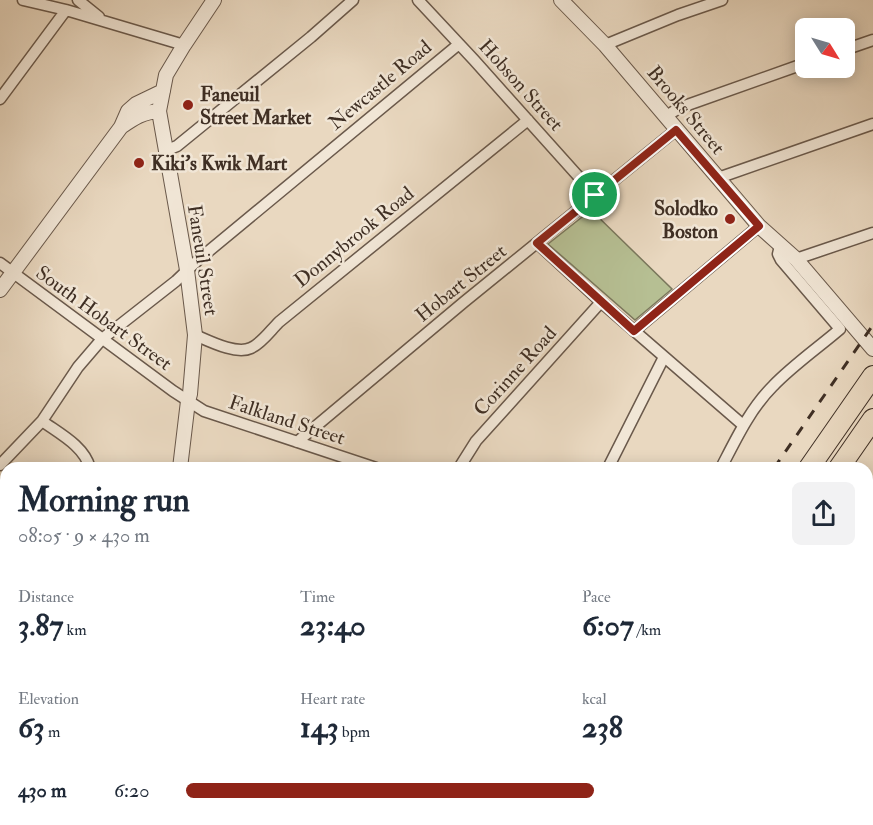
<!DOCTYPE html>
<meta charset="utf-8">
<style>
body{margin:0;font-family:"IM FELL Double Pica",serif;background:#f2f2f3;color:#1f2937;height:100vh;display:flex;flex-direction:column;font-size:22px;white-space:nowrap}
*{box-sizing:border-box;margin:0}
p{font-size:20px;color:#747a83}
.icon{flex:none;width:33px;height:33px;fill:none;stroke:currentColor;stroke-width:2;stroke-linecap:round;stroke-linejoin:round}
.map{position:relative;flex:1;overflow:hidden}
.drawer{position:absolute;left:0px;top:462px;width:873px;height:363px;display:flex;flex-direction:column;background:#fff;border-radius:18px 18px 0 0;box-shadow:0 3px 15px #0003}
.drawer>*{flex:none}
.needle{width:39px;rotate:127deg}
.tools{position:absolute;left:795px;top:18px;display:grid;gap:12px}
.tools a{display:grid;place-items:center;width:60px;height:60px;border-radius:9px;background:#fff;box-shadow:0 3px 15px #0003;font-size:30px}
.pin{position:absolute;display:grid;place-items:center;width:51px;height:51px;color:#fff;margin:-26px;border:3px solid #fff;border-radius:50%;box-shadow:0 2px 6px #0007}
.round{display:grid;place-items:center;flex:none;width:63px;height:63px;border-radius:9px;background:#f2f2f3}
.headline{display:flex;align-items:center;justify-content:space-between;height:102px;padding:0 18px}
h1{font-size:33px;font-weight:800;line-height:45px}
.figures{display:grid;grid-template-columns:repeat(3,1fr);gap:9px;height:102px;padding:6px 18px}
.figures div{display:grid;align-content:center}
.figures b{font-size:30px;font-weight:800}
.figures small{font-size:16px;font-weight:400}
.figures p{font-size:16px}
ul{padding:0 18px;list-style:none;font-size:20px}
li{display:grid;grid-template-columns:96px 72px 1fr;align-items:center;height:45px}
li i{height:15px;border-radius:8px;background:#8f2418}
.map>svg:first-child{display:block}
.green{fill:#b6bf93;stroke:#7a775c;stroke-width:1.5}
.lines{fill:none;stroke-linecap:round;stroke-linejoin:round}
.minor-casing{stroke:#6a594b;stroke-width:13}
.tertiary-casing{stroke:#6a594b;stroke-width:16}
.secondary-casing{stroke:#3f2f24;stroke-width:17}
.primary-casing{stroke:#3f2f24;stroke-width:19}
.motorway-casing{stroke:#3f2f24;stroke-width:22}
.minor{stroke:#f1e6d6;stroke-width:10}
.tertiary{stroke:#f1e6d6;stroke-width:14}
.secondary{stroke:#f1e6d6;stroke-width:15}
.primary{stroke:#e9d8c0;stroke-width:16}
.motorway{stroke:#e9d8c0;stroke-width:20}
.rail{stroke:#3f2f24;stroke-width:3;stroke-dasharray:10 10;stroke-linecap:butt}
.route-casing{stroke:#fff;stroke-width:12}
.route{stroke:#8f2418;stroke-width:8}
.poi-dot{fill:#8f2418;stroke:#f1e6d6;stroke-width:2}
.labels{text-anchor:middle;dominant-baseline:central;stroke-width:5;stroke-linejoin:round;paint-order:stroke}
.street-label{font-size:20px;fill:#3f2f24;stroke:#f1e6d6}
.poi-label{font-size:20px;font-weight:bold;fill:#3f2f24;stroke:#f1e6d6;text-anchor:start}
</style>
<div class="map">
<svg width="873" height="825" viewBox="0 0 873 825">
<rect width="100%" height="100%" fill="#e9d8c0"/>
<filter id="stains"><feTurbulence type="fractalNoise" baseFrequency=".00333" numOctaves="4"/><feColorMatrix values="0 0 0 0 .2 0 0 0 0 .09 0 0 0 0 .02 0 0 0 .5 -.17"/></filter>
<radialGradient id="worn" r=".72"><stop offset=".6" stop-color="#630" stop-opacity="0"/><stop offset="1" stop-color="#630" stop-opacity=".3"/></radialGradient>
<!-- green -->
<path class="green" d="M591,210L672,289L635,320L548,244Z
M873,486V825H731L733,819H867V496Z"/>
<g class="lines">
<!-- minor casing -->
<g class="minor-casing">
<path id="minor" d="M23,0L66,10L184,45
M78,0L99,17
M418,0L474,60L595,195
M605,45L678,15L722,0
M844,50L873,40
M0,99L66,10
M665,117L679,108L806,63
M167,150L177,146L311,37L353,0
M718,178L873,124
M537,243L601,302L743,425
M796,259L873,233
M0,263L173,391L204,411L376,468
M634,331L759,226
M195,335C209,341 236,355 251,348C262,343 270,331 279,322L528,120
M42,421C60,434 84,446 90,468
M297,442L464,302L676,130
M0,465L42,421L78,367L102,339L176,281L198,260L459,44
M459,468L476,441L601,302
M608,468L664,357
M721,468C736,439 750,409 773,386C792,366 819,347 840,329L781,260L778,254L780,246
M0,597L6,596
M0,795L6,796
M40,819L47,825
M340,825L341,819
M483,825L484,819"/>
</g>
<!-- tertiary casing -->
<g class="tertiary-casing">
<path id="tertiary" d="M561,0L605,45L759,226L796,259L873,349
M121,127C134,118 143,112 159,111
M0,290L121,127L128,111L136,104L163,91
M180,468L188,401L190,394L195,335L187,270L159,111L166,75L184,45L214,0
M0,700L6,699
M190,825L195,819"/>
</g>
<!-- secondary casing -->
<g class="secondary-casing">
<path id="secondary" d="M867,638L873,628"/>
</g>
<!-- primary casing -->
<g class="primary-casing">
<path id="primary" d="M867,659L873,650
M867,779L873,773
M867,796L873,789
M697,825L706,819
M763,825L798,819
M839,825L845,819"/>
</g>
<!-- motorway casing -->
<g class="motorway-casing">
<path id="motorway" d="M809,468L873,376
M839,468L873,419
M564,825L568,819
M593,825L598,819"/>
</g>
<!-- minor -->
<use href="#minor" class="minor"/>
<!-- tertiary -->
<use href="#tertiary" class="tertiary"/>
<!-- secondary -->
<use href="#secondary" class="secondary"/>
<!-- primary -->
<use href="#primary" class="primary"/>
<!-- motorway -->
<use href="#motorway" class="motorway"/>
<!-- rail -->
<path class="rail" d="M774,468L873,325
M535,825L540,819"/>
</g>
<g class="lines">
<!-- route casing -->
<g class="route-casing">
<path id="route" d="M676,130L759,226L634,331L537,243Z"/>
</g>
<!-- route -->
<use href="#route" class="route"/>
</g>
<!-- markers -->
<g class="poi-dot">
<circle cx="188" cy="105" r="6"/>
<circle cx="139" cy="163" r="6"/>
<circle cx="730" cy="219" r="6"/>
</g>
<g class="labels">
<!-- street labels -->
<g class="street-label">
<text transform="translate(380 85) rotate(-40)">Newcastle Road</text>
<text transform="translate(521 85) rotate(48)">Hobson Street</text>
<text transform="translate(686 110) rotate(50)">Brooks Street</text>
<text transform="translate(354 237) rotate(-39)">Donnybrook Road</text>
<text transform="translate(203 260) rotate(81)">Faneuil Street</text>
<text transform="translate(461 283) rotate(-39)">Hobart Street</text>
<text transform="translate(104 318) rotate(36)">South Hobart Street</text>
<text transform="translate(515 371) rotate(-48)">Corinne Road</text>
<text transform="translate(287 420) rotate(18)">Falkland Street</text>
</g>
<!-- poi labels -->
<g class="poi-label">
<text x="200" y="94">Faneuil<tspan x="200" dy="23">Street Market</tspan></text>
<text x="151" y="163">Kiki's Kwik Mart</text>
<text x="718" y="208" text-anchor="end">Solodko<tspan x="718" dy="23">Boston</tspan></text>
</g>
</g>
<rect width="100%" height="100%" filter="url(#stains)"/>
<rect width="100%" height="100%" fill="url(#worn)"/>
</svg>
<div class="tools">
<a><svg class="needle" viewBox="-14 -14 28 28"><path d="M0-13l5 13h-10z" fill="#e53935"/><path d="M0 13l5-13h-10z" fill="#747a83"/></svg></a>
</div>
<div class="pin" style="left:595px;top:195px;background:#1e9e55"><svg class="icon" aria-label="arrive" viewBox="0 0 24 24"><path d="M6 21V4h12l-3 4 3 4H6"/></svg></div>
<section class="drawer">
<div class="headline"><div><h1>Morning run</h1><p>08:05 · 9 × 430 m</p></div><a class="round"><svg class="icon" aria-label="share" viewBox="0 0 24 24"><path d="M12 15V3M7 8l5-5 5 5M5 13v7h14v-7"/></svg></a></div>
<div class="figures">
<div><p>Distance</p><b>3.87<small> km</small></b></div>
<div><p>Time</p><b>23:40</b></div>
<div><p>Pace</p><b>6:07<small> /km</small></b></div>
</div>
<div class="figures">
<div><p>Elevation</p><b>63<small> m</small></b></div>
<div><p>Heart rate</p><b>143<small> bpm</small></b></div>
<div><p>kcal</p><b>238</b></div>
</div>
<ul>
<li><b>430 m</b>6:20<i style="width:61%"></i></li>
</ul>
</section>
</div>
